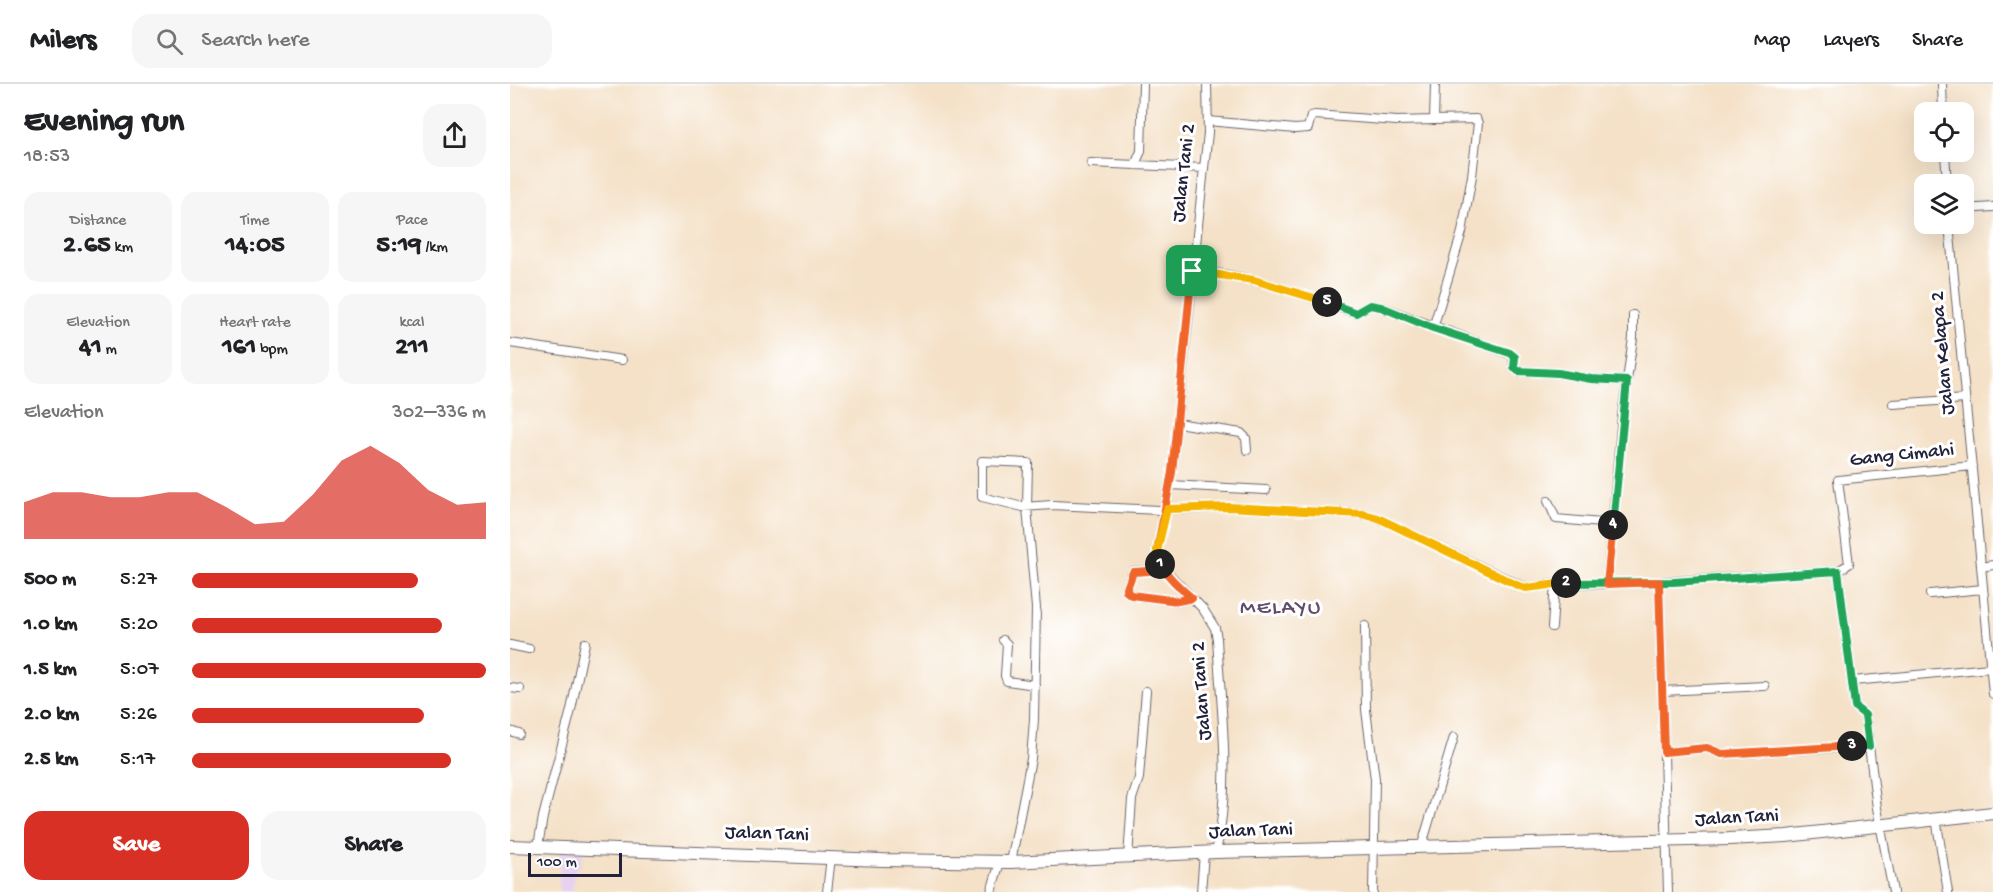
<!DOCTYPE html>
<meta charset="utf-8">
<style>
body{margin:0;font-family:"Gochi Hand",sans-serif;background:#f6f6f6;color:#202124;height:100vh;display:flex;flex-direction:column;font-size:22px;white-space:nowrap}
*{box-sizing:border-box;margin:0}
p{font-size:20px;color:#757577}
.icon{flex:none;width:33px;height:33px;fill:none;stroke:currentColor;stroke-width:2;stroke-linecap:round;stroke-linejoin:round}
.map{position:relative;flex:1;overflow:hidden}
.side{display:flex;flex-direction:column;background:#fff;width:510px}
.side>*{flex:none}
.buttons{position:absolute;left:1404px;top:18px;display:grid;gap:12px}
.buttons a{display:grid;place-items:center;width:60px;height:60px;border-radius:12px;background:#fff;box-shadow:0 6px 24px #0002;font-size:30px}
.scale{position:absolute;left:18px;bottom:15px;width:94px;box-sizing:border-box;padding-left:6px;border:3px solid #22223b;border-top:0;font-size:16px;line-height:21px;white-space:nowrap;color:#22223b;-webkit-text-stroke:4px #fff;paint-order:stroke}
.pin{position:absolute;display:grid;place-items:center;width:51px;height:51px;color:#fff;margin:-26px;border-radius:12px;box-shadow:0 3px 9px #0006}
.km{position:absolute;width:30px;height:30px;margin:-15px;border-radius:50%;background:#222;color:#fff;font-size:16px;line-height:30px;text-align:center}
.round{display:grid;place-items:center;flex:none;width:63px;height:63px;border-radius:18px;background:#f6f6f6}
.head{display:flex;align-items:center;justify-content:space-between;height:102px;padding:0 24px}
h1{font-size:33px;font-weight:800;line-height:45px}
.metrics{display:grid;grid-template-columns:repeat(3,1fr);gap:9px;height:102px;padding:6px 24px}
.metrics div{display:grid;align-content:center;border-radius:15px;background:#f6f6f6;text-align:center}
.metrics b{font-size:26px;font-weight:800}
.metrics small{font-size:16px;font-weight:400}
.metrics p{font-size:16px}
.chart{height:168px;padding:12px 24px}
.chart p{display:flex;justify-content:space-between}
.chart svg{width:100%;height:108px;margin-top:6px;fill:#d93025;opacity:.7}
.cta{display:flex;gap:12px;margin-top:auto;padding:12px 24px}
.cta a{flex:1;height:69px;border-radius:18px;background:#d93025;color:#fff;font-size:24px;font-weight:800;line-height:69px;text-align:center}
.cta a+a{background:#f6f6f6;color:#202124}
ul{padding:0 24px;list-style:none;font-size:20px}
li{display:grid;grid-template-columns:96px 72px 1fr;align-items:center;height:45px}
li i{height:15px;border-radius:8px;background:#d93025}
header{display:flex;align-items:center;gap:36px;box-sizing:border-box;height:84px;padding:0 30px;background:#fff;border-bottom:2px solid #e0e0e0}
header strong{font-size:28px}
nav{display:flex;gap:33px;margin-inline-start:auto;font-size:21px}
.search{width:420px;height:54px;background:#f6f6f6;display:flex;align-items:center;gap:15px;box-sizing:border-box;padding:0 21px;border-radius:18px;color:#757577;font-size:22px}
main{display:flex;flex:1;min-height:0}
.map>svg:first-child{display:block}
.built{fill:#e6d2f0}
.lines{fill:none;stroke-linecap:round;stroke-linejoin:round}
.minor-casing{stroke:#6c656c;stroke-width:10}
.highway-casing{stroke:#6c656c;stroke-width:14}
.minor{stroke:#fff;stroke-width:8}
.highway{stroke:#fff;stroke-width:12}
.split-1-casing{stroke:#fff;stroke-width:12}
.split-2-casing{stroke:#fff;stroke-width:12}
.split-3-casing{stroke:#fff;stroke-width:12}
.split-4-casing{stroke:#fff;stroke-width:12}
.split-5-casing{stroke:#fff;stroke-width:12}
.split-6-casing{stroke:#fff;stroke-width:12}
.split-1{stroke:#f0652b;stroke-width:8}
.split-2{stroke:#f5b400;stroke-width:8}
.split-3{stroke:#22a559;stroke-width:8}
.split-4{stroke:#f0652b;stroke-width:8}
.split-5{stroke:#22a559;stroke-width:8}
.split-6{stroke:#f5b400;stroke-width:8}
.labels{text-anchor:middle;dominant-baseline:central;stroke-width:6;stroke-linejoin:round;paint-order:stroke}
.street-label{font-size:20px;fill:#22223b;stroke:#fff}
.quarter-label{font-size:22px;letter-spacing:1.5px;fill:#624a69;stroke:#fff}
</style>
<header>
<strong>Milers</strong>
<div class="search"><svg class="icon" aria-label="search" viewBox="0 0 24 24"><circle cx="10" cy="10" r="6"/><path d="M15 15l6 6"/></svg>Search here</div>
<nav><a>Map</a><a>Layers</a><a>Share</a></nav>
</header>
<main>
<section class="side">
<div class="head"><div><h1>Evening run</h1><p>18:53</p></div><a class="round"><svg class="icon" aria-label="share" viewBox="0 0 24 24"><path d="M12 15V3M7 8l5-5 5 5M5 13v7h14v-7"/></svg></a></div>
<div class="metrics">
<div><p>Distance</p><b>2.65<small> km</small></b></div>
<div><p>Time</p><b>14:05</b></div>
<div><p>Pace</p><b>5:19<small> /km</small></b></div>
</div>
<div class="metrics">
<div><p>Elevation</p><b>41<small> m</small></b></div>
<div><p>Heart rate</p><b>161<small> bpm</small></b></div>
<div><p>kcal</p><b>211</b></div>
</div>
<div class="chart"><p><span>Elevation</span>302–336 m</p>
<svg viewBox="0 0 160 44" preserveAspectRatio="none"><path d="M0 44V29L10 25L20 25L30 27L40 27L50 25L60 25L70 31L80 38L90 37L100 26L110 12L120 6L130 13L140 24L150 30L160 29V44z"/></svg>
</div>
<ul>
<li><b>500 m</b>5:27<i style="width:77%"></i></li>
<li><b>1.0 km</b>5:20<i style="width:85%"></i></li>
<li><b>1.5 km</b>5:07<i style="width:100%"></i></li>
<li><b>2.0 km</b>5:26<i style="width:79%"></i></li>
<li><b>2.5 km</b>5:17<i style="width:88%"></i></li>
</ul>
<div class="cta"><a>Save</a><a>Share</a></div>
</section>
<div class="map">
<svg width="1483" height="808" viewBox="0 0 1483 808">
<rect width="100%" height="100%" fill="#fff"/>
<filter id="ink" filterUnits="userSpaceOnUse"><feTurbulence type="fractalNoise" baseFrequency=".0167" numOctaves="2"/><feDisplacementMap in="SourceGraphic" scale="12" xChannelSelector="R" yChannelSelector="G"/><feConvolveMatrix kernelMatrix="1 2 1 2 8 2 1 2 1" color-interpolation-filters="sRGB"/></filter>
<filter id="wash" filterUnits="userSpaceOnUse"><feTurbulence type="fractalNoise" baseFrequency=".008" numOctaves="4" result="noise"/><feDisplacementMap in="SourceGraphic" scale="24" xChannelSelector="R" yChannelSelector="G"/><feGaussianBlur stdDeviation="1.35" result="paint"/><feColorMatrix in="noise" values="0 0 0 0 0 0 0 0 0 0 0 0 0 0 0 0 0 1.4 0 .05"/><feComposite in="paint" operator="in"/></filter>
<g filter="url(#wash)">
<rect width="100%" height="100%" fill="#f4e1c7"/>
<!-- built -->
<path class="built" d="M50,766L73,768L70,783L65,785L62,808H49Z"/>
</g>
<g filter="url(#ink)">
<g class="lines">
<!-- minor casing -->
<g class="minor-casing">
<path id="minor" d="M697,0L698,49L694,84L662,388L647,467L650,481L693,525L705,544L707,555C711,626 722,698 706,768
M1432,0L1433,28
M698,37L785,45L798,44L801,32L805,31L887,37L924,36L925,0
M1435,68L1437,100
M581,79L694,84
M625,81L631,67L633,0
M1454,125L1483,123
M1439,140L1483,610
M682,187C739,189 792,211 846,229L860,221L871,223L1003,271L1004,283L1008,287L1048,289L1081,295L1117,297
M923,244L952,148L962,92L968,39L966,35L924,36
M0,259L112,276
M1383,320L1455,315
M667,339L731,349L736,354L737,366
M660,401L756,406
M1038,417L1046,435L1103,440
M1471,483L1483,481
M655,486L623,487L616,507L621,511L668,517L682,514
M1097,500L1149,498
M1420,510L1473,505
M855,542L856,626L865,695L863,808
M1042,543L1045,500
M493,556L497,560L495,592L497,597L525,601
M0,561L19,565
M1343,597L1480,584
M0,604L10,605
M1152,607L1255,602
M0,647L9,650
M1154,668L1197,664L1212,670L1359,662
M1426,734L1438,808
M912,761L944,653
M28,762L33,733L61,626L75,559
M618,774L622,715L629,694L636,607
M501,778L521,675L524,635L526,524L517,424L518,379L472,377V413L513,423L542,421L649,426L719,423L852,430L868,434L1016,504L1051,499L1097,500L1112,332L1123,254V231
M317,808L321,773
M481,808L490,778
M691,808L694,769
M1158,808L1149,498L1328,487
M1383,808L1367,724L1355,631L1345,623L1328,487L1339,480L1328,396L1462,382"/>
</g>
<!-- highway casing -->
<g class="highway-casing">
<path id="highway" d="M0,762L372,776L501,778L706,768L1219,755L1276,752L1483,729"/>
</g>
<!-- minor -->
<use href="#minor" class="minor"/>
<!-- highway -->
<use href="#highway" class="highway"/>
</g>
</g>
<g class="lines" filter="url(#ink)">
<!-- split-1 casing -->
<g class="split-1-casing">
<path id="split-1" d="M650,480L655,486L623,488L616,507L621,511L668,517L682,514C668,502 649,486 647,467L662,388L682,187"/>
</g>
<!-- split-2 casing -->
<g class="split-2-casing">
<path id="split-2" d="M650,480L647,467L657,425L719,423L852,430L868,434L1009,502L1016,504L1056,499"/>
</g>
<!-- split-3 casing -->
<g class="split-3-casing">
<path id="split-3" d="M1056,499L1163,498L1328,487L1345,623L1355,631L1359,662H1342"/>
</g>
<!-- split-4 casing -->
<g class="split-4-casing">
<path id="split-4" d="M1103,441L1097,500L1149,498L1154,668L1197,664L1212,670L1342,662"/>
</g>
<!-- split-5 casing -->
<g class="split-5-casing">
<path id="split-5" d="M817,218L846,229L860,221L871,223L923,244L1000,269L1005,273L1004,283L1008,287L1048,289L1081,295L1117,297L1103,441"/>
</g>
<!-- split-6 casing -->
<g class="split-6-casing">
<path id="split-6" d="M682,187L744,196L817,218"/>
</g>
<!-- split-1 -->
<use href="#split-1" class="split-1"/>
<!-- split-2 -->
<use href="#split-2" class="split-2"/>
<!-- split-3 -->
<use href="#split-3" class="split-3"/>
<!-- split-4 -->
<use href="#split-4" class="split-4"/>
<!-- split-5 -->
<use href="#split-5" class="split-5"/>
<!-- split-6 -->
<use href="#split-6" class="split-6"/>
</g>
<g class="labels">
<!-- street labels -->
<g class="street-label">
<text transform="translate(675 89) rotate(-84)">Jalan Tani 2</text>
<text transform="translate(1434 269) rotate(-95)">Jalan Kelapa 2</text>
<text transform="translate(1392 372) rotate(-6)">Gang Cimahi</text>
<text transform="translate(693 607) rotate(-94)">Jalan Tani 2</text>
<text transform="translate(1227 735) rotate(-3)">Jalan Tani</text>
<text transform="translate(741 748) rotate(-2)">Jalan Tani</text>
<text transform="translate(257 751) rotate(2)">Jalan Tani</text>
</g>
<!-- quarter labels -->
<g class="quarter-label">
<text x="771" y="525">MELAYU</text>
</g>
</g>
</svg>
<div class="buttons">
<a><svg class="icon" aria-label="locate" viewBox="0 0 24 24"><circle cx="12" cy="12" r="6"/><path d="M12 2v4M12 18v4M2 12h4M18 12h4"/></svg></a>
<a><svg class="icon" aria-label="layers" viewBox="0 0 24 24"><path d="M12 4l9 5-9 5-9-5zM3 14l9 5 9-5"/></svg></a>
</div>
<div class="scale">100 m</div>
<div class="pin" style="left:682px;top:187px;background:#1e9e55"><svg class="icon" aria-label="arrive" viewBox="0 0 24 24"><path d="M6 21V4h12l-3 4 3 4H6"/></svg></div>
<b class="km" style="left:650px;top:480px">1</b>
<b class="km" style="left:1056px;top:499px">2</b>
<b class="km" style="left:1342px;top:662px">3</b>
<b class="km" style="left:1103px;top:441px">4</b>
<b class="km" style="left:817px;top:218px">5</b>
</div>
</main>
